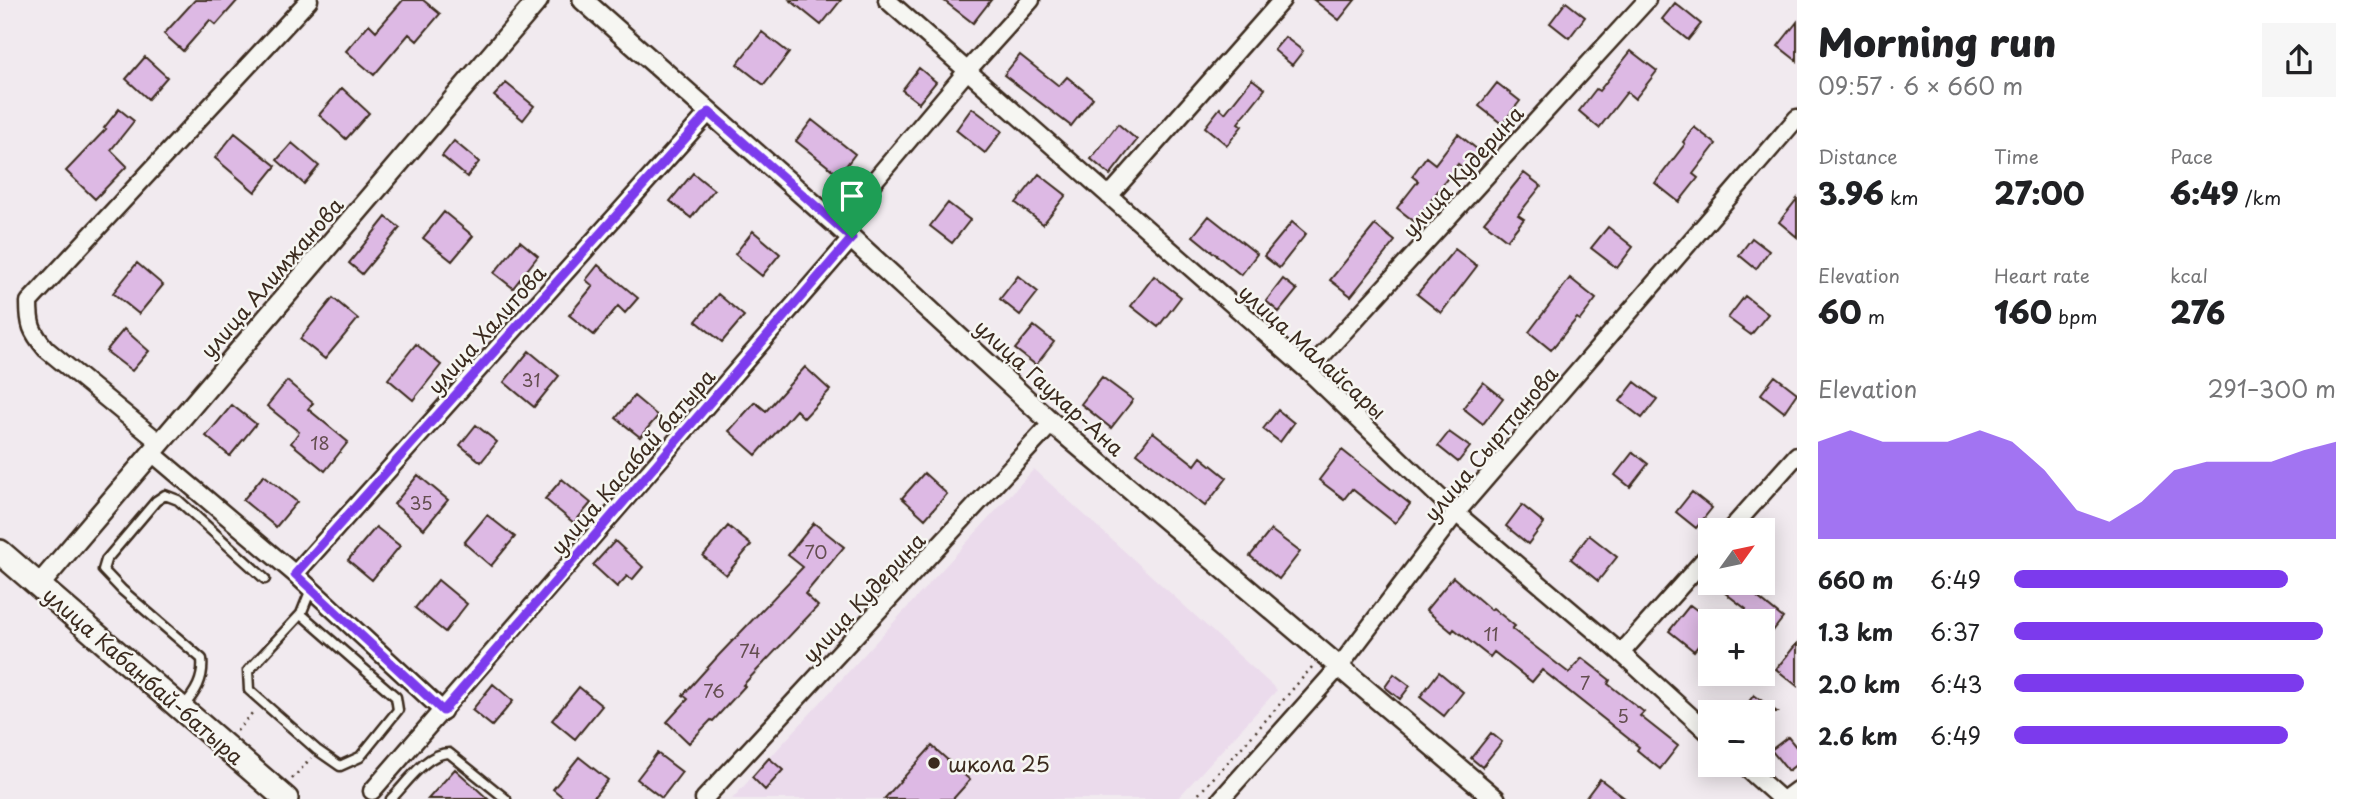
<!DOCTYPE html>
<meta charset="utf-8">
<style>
body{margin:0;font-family:"Playpen Sans",sans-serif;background:#f6f6f6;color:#202124;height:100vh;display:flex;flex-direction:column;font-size:26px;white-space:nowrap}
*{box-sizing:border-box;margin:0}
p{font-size:23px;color:#757577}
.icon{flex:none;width:38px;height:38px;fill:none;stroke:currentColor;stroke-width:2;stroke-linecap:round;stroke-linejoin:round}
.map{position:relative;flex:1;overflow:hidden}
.side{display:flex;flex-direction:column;background:#fff;width:560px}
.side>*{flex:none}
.needle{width:46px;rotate:57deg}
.tools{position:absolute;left:1698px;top:518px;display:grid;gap:14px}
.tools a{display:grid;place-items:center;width:77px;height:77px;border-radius:0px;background:#fff;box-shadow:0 4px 18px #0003;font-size:35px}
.pin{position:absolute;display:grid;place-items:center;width:60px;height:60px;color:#fff;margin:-72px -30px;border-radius:50% 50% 50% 0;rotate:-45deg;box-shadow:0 0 7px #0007}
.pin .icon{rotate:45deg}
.round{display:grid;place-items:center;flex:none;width:74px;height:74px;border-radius:0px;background:#f6f6f6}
.overview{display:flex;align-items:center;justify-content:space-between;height:119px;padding:0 21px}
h1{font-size:38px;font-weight:800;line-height:52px}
.metrics{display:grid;grid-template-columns:repeat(3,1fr);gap:10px;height:119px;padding:7px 21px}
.metrics div{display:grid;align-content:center}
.metrics b{font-size:30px;font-weight:800}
.metrics small{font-size:19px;font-weight:400}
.metrics p{font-size:19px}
.chart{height:196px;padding:14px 21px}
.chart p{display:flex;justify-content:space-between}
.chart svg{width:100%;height:126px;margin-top:7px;fill:#7c3aed;opacity:.7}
ul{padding:0 21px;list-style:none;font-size:23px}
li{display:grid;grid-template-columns:112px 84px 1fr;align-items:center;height:52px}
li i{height:18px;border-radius:9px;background:#7c3aed}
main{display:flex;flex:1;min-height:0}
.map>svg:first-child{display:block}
.built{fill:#ebdbec}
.building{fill:#ddb9e4;stroke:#3b2a1e;stroke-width:2}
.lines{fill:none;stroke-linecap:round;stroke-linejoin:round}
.service-casing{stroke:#3b2a1e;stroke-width:13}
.minor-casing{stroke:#3b2a1e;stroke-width:21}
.tertiary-casing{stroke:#3b2a1e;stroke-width:24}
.secondary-casing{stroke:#3b2a1e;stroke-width:28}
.path{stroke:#3b2a1e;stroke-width:2.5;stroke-dasharray:2 5;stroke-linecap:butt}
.service{stroke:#f6f6f2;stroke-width:8}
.minor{stroke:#f6f6f2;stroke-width:16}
.tertiary{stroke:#f6f6f2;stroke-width:19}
.secondary{stroke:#f6f6f2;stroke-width:23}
.route-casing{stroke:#fff;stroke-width:14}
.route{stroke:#7c3aed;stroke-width:9}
.poi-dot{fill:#3b2a1e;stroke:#f6f6f2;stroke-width:2.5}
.labels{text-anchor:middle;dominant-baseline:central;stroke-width:5;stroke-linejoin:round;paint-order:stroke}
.number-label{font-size:18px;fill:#644e50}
.street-label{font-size:21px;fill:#3b2a1e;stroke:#f6f6f2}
.poi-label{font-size:21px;fill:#3b2a1e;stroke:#f6f6f2;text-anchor:start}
</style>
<main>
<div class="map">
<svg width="1797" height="799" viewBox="0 0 1797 799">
<rect width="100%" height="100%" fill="#f1eaef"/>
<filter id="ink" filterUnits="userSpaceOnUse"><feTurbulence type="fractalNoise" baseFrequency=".0143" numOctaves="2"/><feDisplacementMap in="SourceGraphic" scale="14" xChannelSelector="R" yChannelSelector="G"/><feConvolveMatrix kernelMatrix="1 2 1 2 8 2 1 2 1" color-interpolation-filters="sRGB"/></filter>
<g filter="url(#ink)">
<!-- built -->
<path class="built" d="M1034,469L1277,690L1177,799H732Z"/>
<!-- building -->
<path class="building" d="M195,0H238L216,25L210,20L183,51L164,34Z
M403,0H423L440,14L417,41L409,34L374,75L346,51L369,24L376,31Z
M790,0H841L821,25Z
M943,0H991L973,23Z
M1314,0H1355L1339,20Z
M1566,2L1585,17L1569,38L1550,23Z
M1675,3L1701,24L1688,40L1662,19Z
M1797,22V61L1778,46Z
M762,32L789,53L764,85L737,64Z
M1285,37L1303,51L1292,65L1274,50Z
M1631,51L1657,71L1635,99L1627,92L1599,128L1579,111L1596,89L1599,91Z
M1020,55L1059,86L1067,77L1093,98L1071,126L1004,75Z
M145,57L167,77L148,99L126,79Z
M919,68L936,82L919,103L902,90Z
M1252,79L1265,89L1238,123L1242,126L1227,145L1205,127L1220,108L1225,113Z
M506,83L534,106L523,120L494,96Z
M1497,83L1520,101L1502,124L1479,106Z
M342,88L369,113L346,139L319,115Z
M972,108L1002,131L985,153L956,130Z
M119,109L134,121L111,150L127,166L95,199L66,171L106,129L104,128Z
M812,120L855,154L839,175L796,141Z
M1118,124L1137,140L1110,175L1091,159Z
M1694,127L1716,144L1693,174L1698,178L1679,202L1655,183L1685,144L1683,142Z
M235,133L276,166L255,192L215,158Z
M1458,134L1483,154L1468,172L1458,164L1415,222L1397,208L1418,181L1412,176L1426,157L1435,164Z
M454,141L479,162L467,177L442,156Z
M292,143L319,166L304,184L277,160Z
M693,173L714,190L691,218L670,201Z
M1524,173L1541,186L1518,215L1524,219L1507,240L1484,222Z
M1039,174L1066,195L1043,224L1016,203Z
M1797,199V237L1779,222Z
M948,203L970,220L952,243L930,226Z
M444,212L473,236L452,261L423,238Z
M1209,216L1257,254L1241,275L1193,236Z
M386,217L400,228L362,274L349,263Z
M1292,222L1306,234L1279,268L1264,256Z
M1375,225L1395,241L1351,296L1330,280Z
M1608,227L1633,247L1617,268L1591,248Z
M753,231L780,254L762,276L735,254Z
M1752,238L1769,251L1756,269L1739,255Z
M520,241L538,256L513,288L494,273Z
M1455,249L1477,266L1441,313L1417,294Z
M137,263L163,285L139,314L113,293Z
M598,265L638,298L625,313L618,306L594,335L569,315L593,286L586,280Z
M1018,276L1038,292L1020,315L1000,299Z
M1154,276L1181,297L1158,327L1131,306Z
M1570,278L1596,299L1580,320L1577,318L1551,350L1529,332Z
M1283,279L1297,290L1279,312L1266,301Z
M718,294L744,316L722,342L696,321Z
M1745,296L1768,314L1751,335L1728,318Z
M333,298L358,319L325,359L300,339Z
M1034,326L1054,342L1036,365L1015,349Z
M124,329L149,351L132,371L106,351Z
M416,344L441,365L413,400L388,379Z
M529,351L559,376L534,407L504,382Z
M805,367L830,390L804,418L796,410L756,455L729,431L755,402L766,411Z
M1775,376L1797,393L1784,412L1761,394Z
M1102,377L1133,400L1111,428L1081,404Z
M287,381L313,403L308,409L348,442L325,471L291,443L299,432L267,406Z
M1483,382L1503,398L1483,424L1463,408Z
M1635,382L1657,399L1642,418L1620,401Z
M634,396L658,416L640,437L616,418Z
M232,405L256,424L230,456L206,436Z
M1278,410L1294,423L1280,442L1263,429Z
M476,425L497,442L481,462L460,445Z
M1153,432L1195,465L1201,457L1227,478L1205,506L1137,453Z
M1449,432L1470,447L1458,462L1438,446Z
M1342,450L1410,504L1395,523L1352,489L1344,499L1319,480Z
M1633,452L1648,464L1630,487L1615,475Z
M924,473L947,494L925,519L902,498Z
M264,475L297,502L276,527L243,500Z
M418,475L448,500L424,529L394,504Z
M562,479L591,503L574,523L545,499Z
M1692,492L1712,508L1696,528L1676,512Z
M1522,505L1544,523L1528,544L1506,526Z
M487,515L515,537L491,566L464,543Z
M814,523L844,547L805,594L818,606L743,685L745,686L713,721L711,720L689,743L667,722L688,699L683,695L719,655L803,567L788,555Z
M728,526L751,545L726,575L703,556Z
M376,527L400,546L372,580L348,560Z
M1271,530L1300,552L1279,579L1250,556Z
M1589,535L1617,557L1598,581L1571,559Z
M615,541L643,567L632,580L627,576L617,587L593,565Z
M1453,577L1491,610L1493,608L1515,626L1512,629L1569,673L1582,658L1610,680L1608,684L1644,712L1640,716L1678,746L1660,769L1637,750L1639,747L1542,670L1532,682L1494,652L1490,657L1454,629L1452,632L1426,610Z
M438,580L467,604L445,632L415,608Z
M1712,583H1740L1783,618L1762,645V621H1737L1746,609Z
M1690,605L1710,620V631L1694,651L1669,631Z
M1797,643V686L1776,669Z
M1439,672L1463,692L1444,716L1420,697Z
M1394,674L1410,686L1400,699L1385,687Z
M493,684L513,701L492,726L472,710Z
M579,687L602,706L575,739L552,720Z
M1754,695L1777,712H1741Z
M1491,733L1502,742L1482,767L1471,758Z
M1788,737L1797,748V764L1788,771L1771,750Z
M932,746L970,780L953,799H884Z
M657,753L682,772L662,798L637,779Z
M579,757L608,780L592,799H565L553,789Z
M769,758L783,770L765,790L752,777Z
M455,769L488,799H428Z
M1600,779L1626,799H1585Z"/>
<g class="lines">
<!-- service casing -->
<g class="service-casing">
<path id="service" d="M301,614L396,697L398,710L360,757L340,766L317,750L249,690L248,671L301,614L311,589
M183,707C196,692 204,679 202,659L122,590L103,570L106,560L156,501L165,495L178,500L265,579
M391,799C406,784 426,753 449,753L506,799"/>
</g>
<!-- minor casing -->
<g class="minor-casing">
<path id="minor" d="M887,0L1308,371L1456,513L1621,653L1710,734
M1109,196L1282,0
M837,225L967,71L1031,0
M1308,371L1647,0
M159,442L46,349C31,331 29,325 29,302L309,0
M151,452L295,574L443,711
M1730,530L1797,455
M295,574L709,112
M1621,653L1710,553
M1743,765L1781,799
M372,791L852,238
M704,799L1052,423
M1221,799L1339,667L1456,513L1797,118
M1785,799L1797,790"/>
</g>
<!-- tertiary casing -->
<g class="tertiary-casing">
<path id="tertiary" d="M583,0L837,225L1052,423L1495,799
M40,584L538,0"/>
</g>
<!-- secondary casing -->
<g class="secondary-casing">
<path id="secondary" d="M0,552L286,799"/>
</g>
<!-- path -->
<path class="path" d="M237,731L253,712
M292,779L311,758
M1194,799L1252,736L1312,667"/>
<!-- service -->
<use href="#service" class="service"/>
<!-- minor -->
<use href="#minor" class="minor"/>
<!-- tertiary -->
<use href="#tertiary" class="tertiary"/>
<!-- secondary -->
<use href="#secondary" class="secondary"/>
</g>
</g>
<g class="lines" filter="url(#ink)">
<!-- route casing -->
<g class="route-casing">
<path id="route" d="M709,112L852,238L443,711L295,574Z"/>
</g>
<!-- route -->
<use href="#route" class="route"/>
</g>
<!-- markers -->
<circle class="poi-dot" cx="934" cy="763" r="7"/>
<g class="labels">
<!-- number labels -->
<g class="number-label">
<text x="531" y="379">31</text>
<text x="320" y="442">18</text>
<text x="421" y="502">35</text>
<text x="816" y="551">70</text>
<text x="1491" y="633">11</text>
<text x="750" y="650">74</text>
<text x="1585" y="682">7</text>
<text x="714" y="690">76</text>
<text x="1623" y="715">5</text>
</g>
<!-- street labels -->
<g class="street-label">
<text transform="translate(1462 171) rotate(-48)">улица Кудерина</text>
<text transform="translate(271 277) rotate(-49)">улица Алимжанова</text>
<text transform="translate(486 329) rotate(-48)">улица Халитова</text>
<text transform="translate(1313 351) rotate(42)">улица Малайсары</text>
<text transform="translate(1050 387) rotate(42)">улица Гаухар-Ана</text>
<text transform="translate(1490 443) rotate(-50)">улица Сырттанова</text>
<text transform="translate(632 461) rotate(-49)">улица Касабай батыра</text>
<text transform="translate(863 597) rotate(-47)">улица Кудерина</text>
<text transform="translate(144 675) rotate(41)">улица Кабанбай-батыра</text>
</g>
<!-- poi labels -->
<g class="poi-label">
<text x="948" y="763">школа 25</text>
</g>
</g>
</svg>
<div class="tools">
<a><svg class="needle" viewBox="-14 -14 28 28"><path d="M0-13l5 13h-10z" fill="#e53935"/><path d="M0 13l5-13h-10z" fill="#757577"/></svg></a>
<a>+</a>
<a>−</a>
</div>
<div class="pin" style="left:852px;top:238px;background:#1e9e55"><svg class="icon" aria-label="arrive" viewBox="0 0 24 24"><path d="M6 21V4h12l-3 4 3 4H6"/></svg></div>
</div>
<section class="side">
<div class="overview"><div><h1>Morning run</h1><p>09:57 · 6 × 660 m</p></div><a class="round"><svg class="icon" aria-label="share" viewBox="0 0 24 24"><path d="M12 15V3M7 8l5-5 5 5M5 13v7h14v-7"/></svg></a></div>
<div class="metrics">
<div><p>Distance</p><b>3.96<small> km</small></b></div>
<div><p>Time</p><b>27:00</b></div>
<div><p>Pace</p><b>6:49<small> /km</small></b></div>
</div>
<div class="metrics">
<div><p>Elevation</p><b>60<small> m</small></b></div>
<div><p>Heart rate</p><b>160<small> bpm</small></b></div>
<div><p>kcal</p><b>276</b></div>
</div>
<div class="chart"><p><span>Elevation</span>291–300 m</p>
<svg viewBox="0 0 160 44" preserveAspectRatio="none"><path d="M0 44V10L10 6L20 10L30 10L40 10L50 6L60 10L70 20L80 34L90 38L100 31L110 20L120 17L130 17L140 17L150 13L160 10V44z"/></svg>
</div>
<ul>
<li><b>660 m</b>6:49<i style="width:85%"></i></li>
<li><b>1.3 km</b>6:37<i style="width:96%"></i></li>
<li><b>2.0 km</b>6:43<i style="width:90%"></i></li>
<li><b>2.6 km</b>6:49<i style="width:85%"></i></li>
</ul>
</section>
</main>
